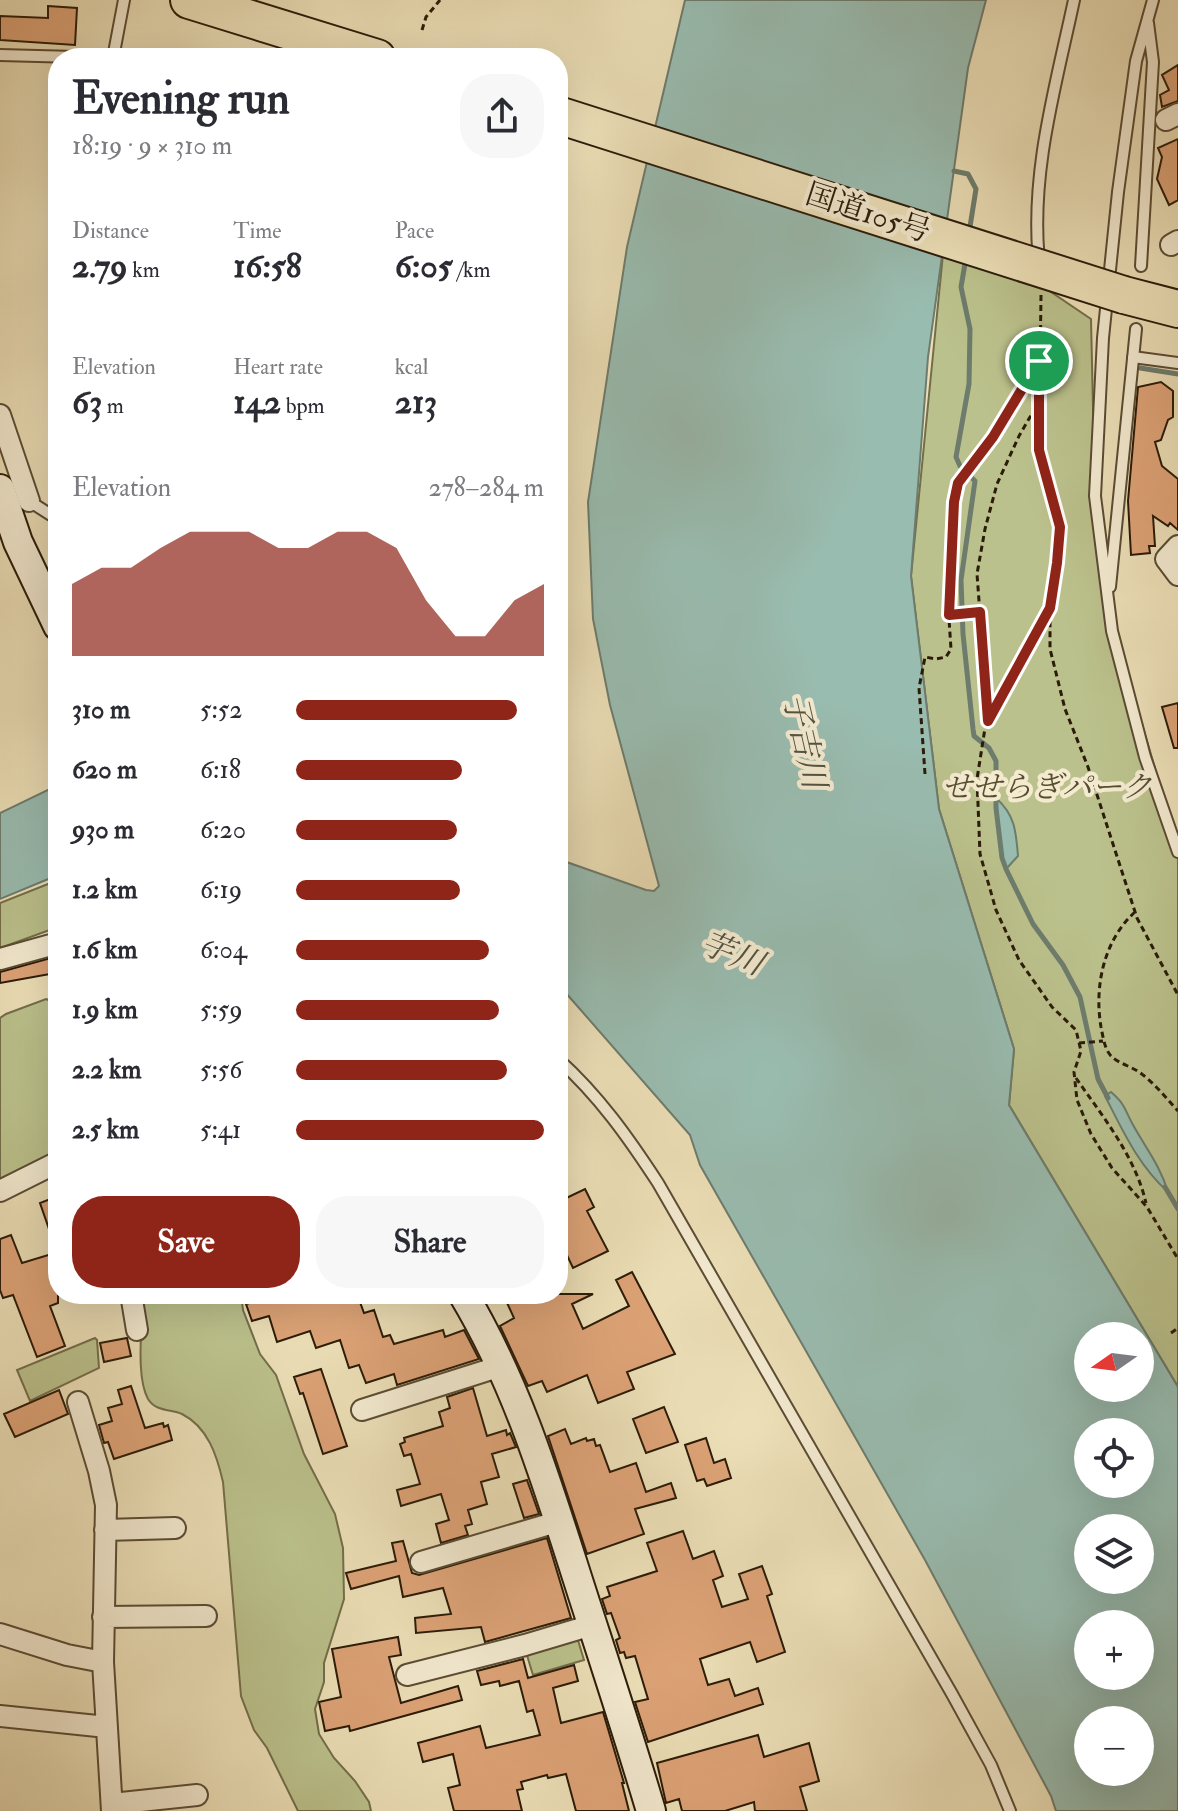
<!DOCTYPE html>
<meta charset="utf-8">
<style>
body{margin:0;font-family:"IM FELL Double Pica","Noto Serif JP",serif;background:#f7f7f7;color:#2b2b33;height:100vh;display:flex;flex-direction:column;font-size:30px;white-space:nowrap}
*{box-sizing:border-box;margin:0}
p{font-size:26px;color:#7c7c81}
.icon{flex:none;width:44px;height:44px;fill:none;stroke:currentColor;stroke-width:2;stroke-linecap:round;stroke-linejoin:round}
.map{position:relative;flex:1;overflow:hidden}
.details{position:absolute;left:48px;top:48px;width:520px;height:1256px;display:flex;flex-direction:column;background:#fff;border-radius:32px;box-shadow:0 8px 32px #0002}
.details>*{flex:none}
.needle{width:52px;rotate:256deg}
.buttons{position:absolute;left:1074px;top:1322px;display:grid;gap:16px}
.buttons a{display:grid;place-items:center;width:80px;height:80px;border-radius:50%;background:#fff;box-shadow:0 8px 32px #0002;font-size:40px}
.pin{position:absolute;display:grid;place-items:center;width:68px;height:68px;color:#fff;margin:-34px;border:4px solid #fff;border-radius:50%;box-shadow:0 2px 8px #0007}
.round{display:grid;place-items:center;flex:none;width:84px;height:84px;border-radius:32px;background:#f7f7f7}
.headline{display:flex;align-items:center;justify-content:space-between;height:136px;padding:0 24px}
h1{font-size:44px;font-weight:800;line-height:60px}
.metrics{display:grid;grid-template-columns:repeat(3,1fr);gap:12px;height:136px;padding:8px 24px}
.metrics div{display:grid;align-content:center}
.metrics b{font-size:34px;font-weight:800}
.metrics small{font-size:22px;font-weight:400}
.metrics p{font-size:22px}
.chart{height:224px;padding:16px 24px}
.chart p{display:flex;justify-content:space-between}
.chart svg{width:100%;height:144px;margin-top:8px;fill:#8f2418;opacity:.7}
.cta{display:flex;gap:16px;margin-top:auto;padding:16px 24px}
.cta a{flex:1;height:92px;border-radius:32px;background:#8f2418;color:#fff;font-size:32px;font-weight:800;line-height:92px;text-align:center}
.cta a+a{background:#f7f7f7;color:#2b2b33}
ul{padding:0 24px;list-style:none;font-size:26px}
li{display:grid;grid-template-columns:128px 96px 1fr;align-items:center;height:60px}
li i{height:20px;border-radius:10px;background:#8f2418}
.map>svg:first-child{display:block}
.green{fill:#bbc18c;stroke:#736e4a;stroke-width:2}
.water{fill:#99bcb0;stroke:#6d7c6d;stroke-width:2;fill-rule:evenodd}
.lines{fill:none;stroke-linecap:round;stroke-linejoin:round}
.stream{stroke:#6d7c6d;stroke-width:5}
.building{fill:#dda377;stroke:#2b1b08;stroke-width:2}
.lane-casing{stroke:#5b4c34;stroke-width:14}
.street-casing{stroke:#5b4c34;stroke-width:24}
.secondary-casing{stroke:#2b1b08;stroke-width:32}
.highway-casing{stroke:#2b1b08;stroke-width:40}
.path{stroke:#2b1b08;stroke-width:3;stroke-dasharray:6 4;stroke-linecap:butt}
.lane{stroke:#f3ead0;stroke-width:10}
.street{stroke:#f3ead0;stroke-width:20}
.secondary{stroke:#f3ead0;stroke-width:28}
.highway{stroke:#ecdfb7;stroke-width:36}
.highway-bridge-casing{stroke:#2b1b08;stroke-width:40;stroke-linecap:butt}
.highway-bridge{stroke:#ecdfb7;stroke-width:36}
.route-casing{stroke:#fff;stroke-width:16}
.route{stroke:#8f2418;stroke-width:10}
.labels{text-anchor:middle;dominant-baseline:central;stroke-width:8;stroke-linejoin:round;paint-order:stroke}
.street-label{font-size:30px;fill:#2b1b08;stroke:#f3ead0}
.park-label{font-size:30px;font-style:italic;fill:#564d30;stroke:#f3ead0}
.water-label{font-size:32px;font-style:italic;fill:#525343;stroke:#f3ead0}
</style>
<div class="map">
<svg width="1178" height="1811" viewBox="0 0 1178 1811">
<rect width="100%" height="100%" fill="#ecdfb7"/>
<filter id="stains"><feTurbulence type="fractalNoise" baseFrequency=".0025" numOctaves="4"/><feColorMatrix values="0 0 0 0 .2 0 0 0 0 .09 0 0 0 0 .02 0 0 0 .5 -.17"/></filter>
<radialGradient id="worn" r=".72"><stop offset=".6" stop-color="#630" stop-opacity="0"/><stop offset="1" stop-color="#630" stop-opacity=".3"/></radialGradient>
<!-- green -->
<path class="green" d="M943,254L1042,286L1091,319L1095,496L1108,609L1178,846V1387L1009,1105L1014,1049L939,809L911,576Z
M58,880V927L0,948V903Z
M46,999L58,1004V1157L0,1186V1018L6,1014Z
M153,1294H241L243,1310L260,1354L276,1375L304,1454L335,1514L343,1548L344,1599L324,1663V1682L315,1709L319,1734L334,1758L355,1781L369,1802L371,1811H298L267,1748L254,1730L241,1696L223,1482C217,1456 208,1427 182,1414C171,1409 156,1412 148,1399C136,1377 142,1330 142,1305Z
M95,1338L97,1340L99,1368L30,1401L17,1370Z
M577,1637L584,1660L533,1675L526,1652Z"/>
<!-- water -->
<path class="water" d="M685,0H986L968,68L928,357L911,576L939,809L1014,1049L1009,1105L1178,1387V1811H1056L1051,1796L925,1560L700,1165L690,1135L558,984V859L646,890L654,891L659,886L610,705L593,619L588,502L627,247ZM1088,1336H1140V1388H1088ZM1088,1432H1140V1484H1088ZM1088,1528H1140V1580H1088ZM1088,1624H1140V1676H1088ZM1088,1720H1140V1772H1088Z
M58,785V875L0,899V813Z
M996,798C1015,815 1016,831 1018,856L1006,869L1002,858Z
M1111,1092C1125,1104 1124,1108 1132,1123C1145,1147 1160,1165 1168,1192C1138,1165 1123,1131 1105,1096Z"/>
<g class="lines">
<!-- stream -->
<path class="stream" d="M954,171L968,174L976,189L969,233
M966,258L961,287L970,329L969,384L956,457L960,466L975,481L961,580L963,634L973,729L974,736L989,748L996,761V808L1002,858L1006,869L1033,924L1063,965L1080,997L1098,1079L1108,1098
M1140,368L1178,374
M1165,1187L1178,1209"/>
</g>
<!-- building -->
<path class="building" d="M48,6L77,8L75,45L0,40V16L48,18Z
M1178,65V101L1162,107L1160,95L1169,90L1162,75Z
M1178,139V200L1169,205L1157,179L1162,157L1158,148Z
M1161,382L1173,391V417L1168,420L1161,440L1155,442L1162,466L1178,479V530L1170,523L1168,526L1153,516L1155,546H1149L1150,553L1131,555L1128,501L1138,387Z
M1178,703V748H1174L1162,707Z
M58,956V969L49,971L50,974L0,983V972Z
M585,1189L594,1207L587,1211L608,1251L573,1268L566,1253L558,1257V1202Z
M58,1196V1248L56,1249L40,1203Z
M11,1235L22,1263L58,1252V1303L50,1306L65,1346L37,1357L13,1295L3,1298L0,1290V1239Z
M632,1272L675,1354L627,1372L634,1389L598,1403L587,1375L547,1392L542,1381L528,1386L500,1326L514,1318L503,1294H593L572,1304L583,1329L629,1306L616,1280Z
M283,1294H357L364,1313L374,1310L383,1337L390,1335L394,1344L443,1330L445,1337L464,1330L479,1359L397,1385L394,1374L366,1383L359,1365L349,1368L340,1340L316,1348L310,1331L277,1342L269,1316L252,1321L246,1304Z
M127,1338L131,1356L104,1362L100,1343Z
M321,1369L347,1446L323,1454L303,1393L300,1394L294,1377Z
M131,1386L145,1428L163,1423L164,1427L168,1425L172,1440L114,1459L108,1442L104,1443L99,1425L112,1421L108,1408L122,1404L118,1390Z
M473,1388L487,1436L506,1430L507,1435L510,1433L516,1447L492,1454L499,1477L481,1482L487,1504L468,1510L472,1524L465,1526L468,1535L441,1543L436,1524L449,1520L441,1494L401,1506L397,1490L420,1484L411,1454L404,1456L400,1444L405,1442L404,1438L443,1426L439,1412L450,1408L447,1397Z
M59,1390L68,1414L15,1437L4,1414Z
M664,1407L678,1442L646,1453L633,1419Z
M565,1429L571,1444L586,1438L587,1441L594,1439L596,1446L600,1445L610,1472L636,1463L646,1492L671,1483L676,1498L635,1509L644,1534L587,1554L548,1436Z
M706,1438L714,1463L725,1459L731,1478L707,1486L704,1479L697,1481L685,1445Z
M527,1480L539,1514L524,1518L513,1484Z
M683,1531L693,1559L714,1551L723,1576L713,1580L722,1607L748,1599L739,1574L762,1566L772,1594L767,1596L785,1652L757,1662L750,1642L700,1659L708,1685L729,1679L735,1696L758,1688L763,1704L648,1742L635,1702L648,1699L635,1656L626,1658L624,1652L620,1653L616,1640L620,1638L611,1613L607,1614L602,1599L610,1596L607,1587L657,1571L647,1543Z
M547,1538L571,1618L485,1642L481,1627L416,1633L415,1618L451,1614L443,1588L403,1597L399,1576L351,1589L346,1573L396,1561L392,1543L403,1541L412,1573L419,1575Z
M398,1637L401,1655L389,1657L401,1703L458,1686L462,1700L350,1731L349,1726L325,1731L319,1702L341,1697L332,1649Z
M523,1659L528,1678L574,1665L578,1681L553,1688L561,1723L603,1712L624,1783H622L629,1811H576L566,1774L548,1778L547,1775L521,1782L523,1789L517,1790L522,1811H454L448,1788L460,1785L453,1754L423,1762L418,1743L480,1726L486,1748L540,1735L533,1710L527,1712L519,1681L500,1686L499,1681L481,1685L477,1671Z
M758,1735L764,1757L809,1743L819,1781L800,1787L807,1811H755L754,1802L725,1811H682L679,1799L666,1803L657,1763Z"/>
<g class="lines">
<!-- lane casing -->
<g class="lane-casing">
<path id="lane" d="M1153,0L1136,61L1118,192L1103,338L1095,496L1112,631L1145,757L1178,852
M0,55L113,58L124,0
M1039,261C1030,173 1056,85 1074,0
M1141,266L1153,62L1148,23
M1133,357L1178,363
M29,501L51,515L58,516
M1110,587L1136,329
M558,1059C599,1096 628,1137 658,1183L952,1694L991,1765L1010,1811"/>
</g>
<!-- street casing -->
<g class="street-casing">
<path id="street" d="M1166,120L1178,114
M1171,245L1178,241
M0,415L29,501
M1178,546L1166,559L1178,575
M0,959L58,943
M0,1191L58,1162
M131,1294L137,1330
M78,1402L99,1471L106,1505L103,1662L112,1811
M362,1410L501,1366
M105,1530L175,1528
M421,1562L560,1521
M103,1617L206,1616
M0,1634L67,1655L103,1662
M407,1675L525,1645L592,1625
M0,1716L107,1727
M112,1804L197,1795"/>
</g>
<!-- secondary casing -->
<g class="secondary-casing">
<path id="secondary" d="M0,489L18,542L58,626
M463,1294C516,1382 546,1480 577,1577C602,1655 628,1733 651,1811"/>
</g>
<!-- highway casing -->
<g class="highway-casing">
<path id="highway" d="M189,0L377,58
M1124,295L1178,309"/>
</g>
<!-- path -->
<path class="path" d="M422,30L426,17L440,0
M1041,295L1039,450L1060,527L1057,563L1050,595V649L1065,709L1088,767L1137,918L1178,995
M1050,608L985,728L977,779L980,854L996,910L1019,960L1052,1007L1076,1030L1081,1051L1074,1072L1077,1100L1091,1134L1112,1168L1147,1207L1178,1259
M949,615L980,612
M988,721L977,574L985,529L997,484L1019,436L1037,405
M925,774L919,688L925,657L936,659L946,657L951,649L948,604L954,502L958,483L993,437L1038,362
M1135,912C1104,940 1094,986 1101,1027C1103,1036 1104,1048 1111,1056C1119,1064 1134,1067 1143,1075C1156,1085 1167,1099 1178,1111
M1079,1043L1103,1041
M1076,1078C1103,1117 1135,1156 1146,1203
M1171,1333L1178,1328"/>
<!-- lane -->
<use href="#lane" class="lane"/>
<!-- street -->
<use href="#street" class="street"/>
<!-- secondary -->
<use href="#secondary" class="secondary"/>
<!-- highway -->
<use href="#highway" class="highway"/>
<!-- highway-bridge casing -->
<g class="highway-bridge-casing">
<path id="highway-bridge" d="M558,115L1124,295"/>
</g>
<!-- highway-bridge -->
<use href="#highway-bridge" class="highway-bridge"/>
</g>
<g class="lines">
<!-- route casing -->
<g class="route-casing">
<path id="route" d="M1039,361V450L1060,527L1057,563L1050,608L988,721L980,612L949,615L954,502L958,483L993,437Z"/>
</g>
<!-- route -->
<use href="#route" class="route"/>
</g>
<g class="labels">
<!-- street labels -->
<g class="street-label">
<text transform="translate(868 213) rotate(18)">国道105号</text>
</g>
<!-- park labels -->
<g class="park-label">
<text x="1047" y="787">せせらぎパーク</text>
</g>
<!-- water labels -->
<g class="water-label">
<text transform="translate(804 741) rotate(77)">子吉川</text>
<text transform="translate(732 954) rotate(22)">芋川</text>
</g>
</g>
<rect width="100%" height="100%" filter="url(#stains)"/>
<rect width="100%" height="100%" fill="url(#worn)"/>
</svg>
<div class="buttons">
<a><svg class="needle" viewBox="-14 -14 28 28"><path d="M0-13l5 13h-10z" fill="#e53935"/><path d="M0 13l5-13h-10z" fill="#7c7c81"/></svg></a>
<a><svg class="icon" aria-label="locate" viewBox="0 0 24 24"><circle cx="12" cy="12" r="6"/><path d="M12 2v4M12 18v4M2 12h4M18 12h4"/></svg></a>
<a><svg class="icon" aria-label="layers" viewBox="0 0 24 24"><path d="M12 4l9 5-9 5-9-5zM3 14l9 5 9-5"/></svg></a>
<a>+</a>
<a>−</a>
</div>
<div class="pin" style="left:1039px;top:361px;background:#1e9e55"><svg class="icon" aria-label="arrive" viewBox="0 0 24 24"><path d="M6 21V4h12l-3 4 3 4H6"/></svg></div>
<section class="details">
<div class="headline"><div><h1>Evening run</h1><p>18:19 · 9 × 310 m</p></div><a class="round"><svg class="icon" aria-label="share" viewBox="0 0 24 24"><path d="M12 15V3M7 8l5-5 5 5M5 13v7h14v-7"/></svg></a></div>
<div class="metrics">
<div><p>Distance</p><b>2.79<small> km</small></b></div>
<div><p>Time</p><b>16:58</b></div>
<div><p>Pace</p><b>6:05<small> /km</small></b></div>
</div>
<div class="metrics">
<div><p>Elevation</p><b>63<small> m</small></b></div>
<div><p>Heart rate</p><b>142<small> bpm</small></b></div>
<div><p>kcal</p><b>213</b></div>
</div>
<div class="chart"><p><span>Elevation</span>278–284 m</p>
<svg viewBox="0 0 160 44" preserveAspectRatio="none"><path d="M0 44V22L10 17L20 17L30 11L40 6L50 6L60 6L70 11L80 11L90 6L100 6L110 11L120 27L130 38L140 38L150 27L160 22V44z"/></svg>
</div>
<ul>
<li><b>310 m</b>5:52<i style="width:89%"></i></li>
<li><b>620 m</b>6:18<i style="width:67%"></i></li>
<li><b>930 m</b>6:20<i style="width:65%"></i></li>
<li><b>1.2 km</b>6:19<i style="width:66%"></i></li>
<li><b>1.6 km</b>6:04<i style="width:78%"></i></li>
<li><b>1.9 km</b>5:59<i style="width:82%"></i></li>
<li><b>2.2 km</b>5:56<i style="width:85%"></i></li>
<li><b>2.5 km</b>5:41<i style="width:100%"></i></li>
</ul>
<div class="cta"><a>Save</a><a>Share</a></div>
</section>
</div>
